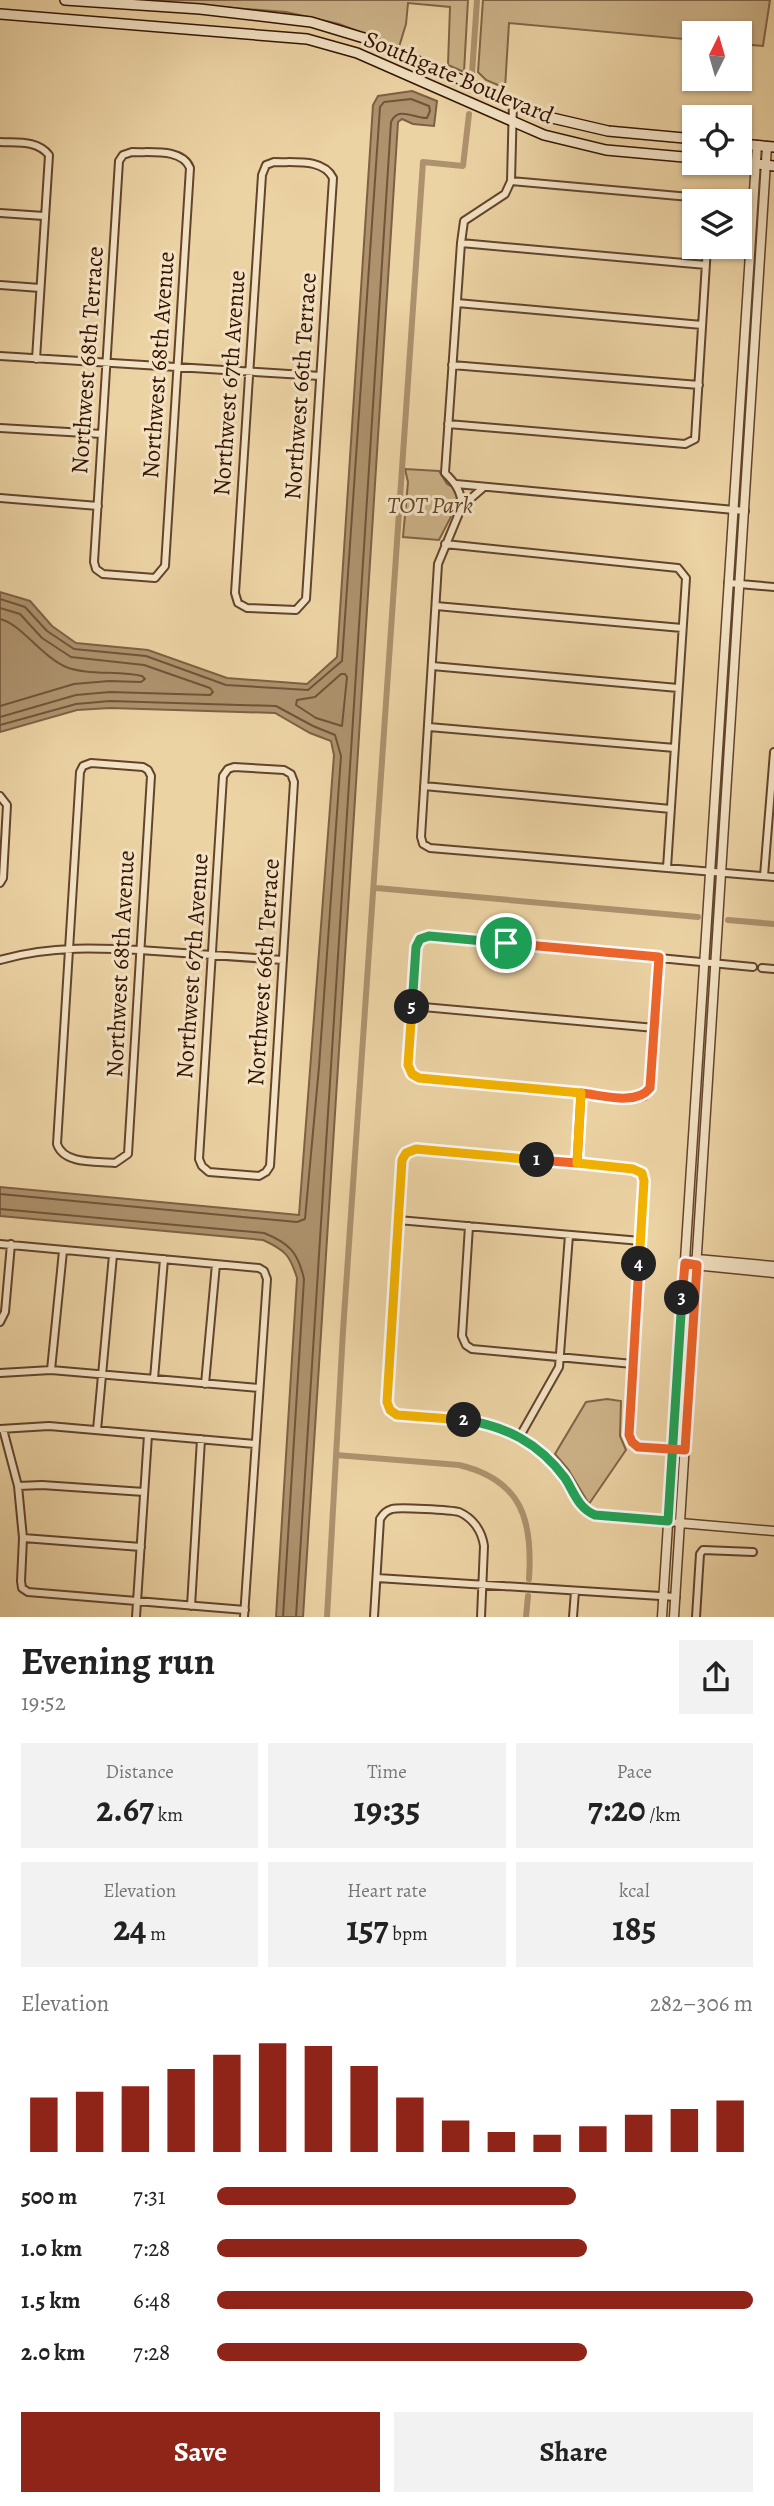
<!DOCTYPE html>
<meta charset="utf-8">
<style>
body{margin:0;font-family:Alegreya,serif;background:#f2f2f2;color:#222;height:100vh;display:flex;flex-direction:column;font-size:26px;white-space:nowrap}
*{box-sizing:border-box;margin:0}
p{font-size:23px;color:#767676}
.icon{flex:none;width:38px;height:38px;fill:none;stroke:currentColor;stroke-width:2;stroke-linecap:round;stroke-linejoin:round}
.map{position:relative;height:1617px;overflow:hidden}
.sheet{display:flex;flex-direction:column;background:#fff;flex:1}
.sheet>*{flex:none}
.needle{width:46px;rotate:5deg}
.tools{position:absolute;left:682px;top:21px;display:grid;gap:14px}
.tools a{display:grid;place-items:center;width:70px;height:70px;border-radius:0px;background:#fff;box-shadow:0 2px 5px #0004;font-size:35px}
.pin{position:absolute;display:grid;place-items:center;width:60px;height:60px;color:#fff;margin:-30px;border:4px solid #fff;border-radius:50%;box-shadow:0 2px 7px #0007}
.km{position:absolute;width:35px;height:35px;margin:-18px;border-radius:50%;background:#222;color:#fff;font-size:19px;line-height:35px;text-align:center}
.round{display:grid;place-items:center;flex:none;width:74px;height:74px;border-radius:0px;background:#f2f2f2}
.overview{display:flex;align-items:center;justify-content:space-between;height:119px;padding:0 21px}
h1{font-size:38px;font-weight:600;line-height:52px}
.stats{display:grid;grid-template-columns:repeat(3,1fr);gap:10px;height:119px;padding:7px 21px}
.stats div{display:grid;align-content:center;border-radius:0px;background:#f2f2f2;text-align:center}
.stats b{font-size:35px;font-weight:600}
.stats small{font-size:19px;font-weight:400}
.stats p{font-size:19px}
.chart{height:196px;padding:14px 21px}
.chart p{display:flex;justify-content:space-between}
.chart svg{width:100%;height:126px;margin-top:7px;stroke:#8f2418;stroke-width:6}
.primary-button{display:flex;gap:14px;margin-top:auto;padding:14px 21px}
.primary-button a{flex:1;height:80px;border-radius:0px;background:#8f2418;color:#fff;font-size:28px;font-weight:600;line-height:80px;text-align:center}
.primary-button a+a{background:#f2f2f2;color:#222}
ul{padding:0 21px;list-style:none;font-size:23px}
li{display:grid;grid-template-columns:112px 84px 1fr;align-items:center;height:52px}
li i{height:18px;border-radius:9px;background:#8f2418}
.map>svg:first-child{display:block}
.green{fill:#cdb389;stroke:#806446;stroke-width:2}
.water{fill:#ad926d;stroke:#7d6043;stroke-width:2}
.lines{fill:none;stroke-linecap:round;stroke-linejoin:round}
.shore{stroke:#705438;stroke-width:2}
.canal{stroke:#ad926d;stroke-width:6}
.minor-casing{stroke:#62442b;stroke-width:10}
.tertiary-casing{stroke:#62442b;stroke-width:11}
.secondary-casing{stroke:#341503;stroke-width:12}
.minor{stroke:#f3e2c4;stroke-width:6}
.tertiary{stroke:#f3e2c4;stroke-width:8}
.secondary{stroke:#f3e2c4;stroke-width:9}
.split-1-casing{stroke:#fff;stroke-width:14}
.split-2-casing{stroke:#fff;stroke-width:14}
.split-3-casing{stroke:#fff;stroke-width:14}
.split-4-casing{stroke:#fff;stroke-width:14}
.split-5-casing{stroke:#fff;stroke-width:14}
.split-6-casing{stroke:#fff;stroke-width:14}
.split-1{stroke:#f0652b;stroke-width:9}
.split-2{stroke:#f5b400;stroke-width:9}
.split-3{stroke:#22a559;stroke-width:9}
.split-4{stroke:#f0652b;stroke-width:9}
.split-5{stroke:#f5b400;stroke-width:9}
.split-6{stroke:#22a559;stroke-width:9}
.labels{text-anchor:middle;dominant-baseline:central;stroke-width:6;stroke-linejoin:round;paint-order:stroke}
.street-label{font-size:24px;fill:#341503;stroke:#f3e2c4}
.park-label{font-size:24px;font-style:italic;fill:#62442b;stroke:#f3e2c4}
</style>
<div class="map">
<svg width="774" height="1617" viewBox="0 0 774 1617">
<rect width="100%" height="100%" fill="#ecd3a4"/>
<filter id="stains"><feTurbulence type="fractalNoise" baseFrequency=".00286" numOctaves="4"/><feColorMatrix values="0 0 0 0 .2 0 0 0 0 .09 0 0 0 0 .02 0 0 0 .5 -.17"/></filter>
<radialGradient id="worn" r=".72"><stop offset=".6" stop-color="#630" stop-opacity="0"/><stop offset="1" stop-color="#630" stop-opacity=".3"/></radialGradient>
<!-- green -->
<path class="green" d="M126,0H468L464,72L448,65L450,7L408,3L406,24L399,47L339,24L286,12Z
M483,0H770L763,46L740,44V33H695V40L509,23L505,88L486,80L478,72Z
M405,469L439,471L447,484L455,488L458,503L439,540L403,537L408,482Z
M607,1399L621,1401L620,1436L626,1450L589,1504L568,1469L555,1454L586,1402Z"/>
<!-- water -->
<path class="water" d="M412,91L437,101L434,126L413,124L402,119L398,122L303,1617H276L297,1278C290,1255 285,1250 263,1240L0,1216V1187L299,1215L334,755L331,741L310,733L275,713L110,708L77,710L0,732V592L30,601L52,626L76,643L148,650L227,678L307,684L337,657L373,105L378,96Z"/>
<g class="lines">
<!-- shore -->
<path class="shore" d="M0,599L25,607L47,631L74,649L146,656L226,685L308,690L342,661L380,107L384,102L411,99L429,106L430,111L427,118C413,118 398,106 391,122L296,1617
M0,608L20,614L42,638L71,657L144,665L210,688L213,692L210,695L110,692L76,695L0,717
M0,619C21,624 41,656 66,667C85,675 120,671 142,676L145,679L141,682L109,681L74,684L0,706
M341,674H345L347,677L342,726L316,718L296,705L297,700L315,697Z
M0,725L76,704L110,701L276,706L313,726L335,735L341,756L319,1067L305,1219L297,1222L0,1194
M0,1209L264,1233C289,1243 298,1252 304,1279L283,1617"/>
<!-- canal -->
<path class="canal" d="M472,74L477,0
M376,888L698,917
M728,920L774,924
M336,1455L459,1465C522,1480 533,1520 529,1579
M327,1617L343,1331L423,162L463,166L469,114
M526,1617L528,1596"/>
<!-- minor casing -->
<g class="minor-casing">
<path id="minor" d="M0,142C18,143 37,140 49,155L36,359
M132,152C151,153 182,148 190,168L165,566L155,578L103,574L96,569L94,562L119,161L123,155Z
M274,162C294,163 323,158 333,178L306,599L296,610L247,608L238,603L235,593L262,175L266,165Z
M511,181L701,198L707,201
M0,213L44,216
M461,243L706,265
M0,285L40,288
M457,303L702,325
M0,356L320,376
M452,365L699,385
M448,424L685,444L695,439L707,247
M0,428L102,434
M456,484L745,511
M484,487L462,506L438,564L421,837L423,844L430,848L774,877
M0,498L98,506
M462,506C461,491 456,484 445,473L461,243L464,221L505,194L511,181L513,102
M445,544L678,568L686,578L667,868
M728,583L774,587
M436,606L682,628
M432,666L678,688
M429,727L675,748
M91,763L143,767L148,770L151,776L128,1154L115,1163C97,1161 64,1165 57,1144L80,772L83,766Z
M234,767L284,770L291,774L294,782L270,1166L266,1172L259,1176L209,1172L202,1166L199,1159L223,776L228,769Z
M424,786L671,809
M0,796L7,805L3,878L0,883
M764,876L774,752
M659,957L650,1088L644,1096L634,1098L419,1078L412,1074L408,1065L416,947L420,939L429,936L753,967
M0,960C51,945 102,948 154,951C197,954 240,957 283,960
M762,968L774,969
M412,1006L655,1028
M577,1163L581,1093
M398,1220L641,1241
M469,1226L462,1336L466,1345L472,1349L633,1364
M0,1244L259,1268L264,1271L267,1279L244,1617
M0,1322L5,1312L11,1244
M51,1370L63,1251
M0,1373L51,1370L259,1388
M154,1379L164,1259
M205,1384L216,1264
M0,1429L49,1426L255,1444
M3,1429L18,1486L23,1538L21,1581L22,1588L28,1592L245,1610
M97,1430L113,1255
M520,1436L559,1367L569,1235
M18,1486L42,1485L144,1492
M680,1523C663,1521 601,1519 590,1513C572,1503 565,1476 552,1461C511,1417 452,1419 397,1415L390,1410L387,1402L402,1160L406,1153L416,1149L633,1169L642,1173L644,1181L629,1435L632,1442L638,1447L685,1450
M23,1538L141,1547
M377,1578L676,1597
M191,1606L201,1439
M136,1617L148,1435
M374,1617L380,1519C384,1513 386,1511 392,1509C399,1507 451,1510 459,1512C473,1518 482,1531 484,1546L481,1617
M573,1617L575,1591
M696,1617L700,1554L703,1550L753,1552"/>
</g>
<!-- tertiary casing -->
<g class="tertiary-casing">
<path id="tertiary" d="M685,1263L697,1259L774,1266
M694,1265L774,1273
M680,1523L774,1531
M662,1617L757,145
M674,1617L767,146"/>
</g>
<!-- secondary casing -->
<g class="secondary-casing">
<path id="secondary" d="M65,0L200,9L311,22L364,38L548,117L608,131L695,139
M0,14L307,39L357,53L544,135L606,150L695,158
M740,144L774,147
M740,162L774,166"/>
</g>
<!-- minor -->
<use href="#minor" class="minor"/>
<!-- tertiary -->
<use href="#tertiary" class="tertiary"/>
<!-- secondary -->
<use href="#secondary" class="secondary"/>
</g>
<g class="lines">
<!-- split-1 casing -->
<g class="split-1-casing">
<path id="split-1" d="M506,943L659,957L650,1088C636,1106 602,1095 581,1093L577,1163L537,1160"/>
</g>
<!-- split-2 casing -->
<g class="split-2-casing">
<path id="split-2" d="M464,1420L397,1415L390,1410L387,1402L402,1160L406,1153L416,1149L537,1160"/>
</g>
<!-- split-3 casing -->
<g class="split-3-casing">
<path id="split-3" d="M464,1420C506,1426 539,1443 565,1478C574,1492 578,1508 595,1515L668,1521L682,1298"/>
</g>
<!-- split-4 casing -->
<g class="split-4-casing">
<path id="split-4" d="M639,1264L629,1435L632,1442L638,1447L685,1450L697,1265L685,1263L682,1298"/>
</g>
<!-- split-5 casing -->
<g class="split-5-casing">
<path id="split-5" d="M412,1007L408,1065L412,1074L419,1078L581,1093L577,1163L633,1169L642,1173L644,1181L639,1264"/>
</g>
<!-- split-6 casing -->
<g class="split-6-casing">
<path id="split-6" d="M412,1007L416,947L420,939L429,936L506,943"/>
</g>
<!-- split-1 -->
<use href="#split-1" class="split-1"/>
<!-- split-2 -->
<use href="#split-2" class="split-2"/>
<!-- split-3 -->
<use href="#split-3" class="split-3"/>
<!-- split-4 -->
<use href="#split-4" class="split-4"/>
<!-- split-5 -->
<use href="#split-5" class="split-5"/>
<!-- split-6 -->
<use href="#split-6" class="split-6"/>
</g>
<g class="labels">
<!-- street labels -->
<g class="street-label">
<text transform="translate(459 77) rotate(23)">Southgate Boulevard</text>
<text transform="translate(87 360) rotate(-86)">Northwest 68th Terrace</text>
<text transform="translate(158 365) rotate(-86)">Northwest 68th Avenue</text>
<text transform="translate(229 383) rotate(-86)">Northwest 67th Avenue</text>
<text transform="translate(300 386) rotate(-86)">Northwest 66th Terrace</text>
<text transform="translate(120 964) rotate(-87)">Northwest 68th Avenue</text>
<text transform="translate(192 966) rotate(-86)">Northwest 67th Avenue</text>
<text transform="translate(263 972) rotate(-86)">Northwest 66th Terrace</text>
</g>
<!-- park labels -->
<g class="park-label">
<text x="430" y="505">TOT Park</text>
</g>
</g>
<rect width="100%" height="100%" filter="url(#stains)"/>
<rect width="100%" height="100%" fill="url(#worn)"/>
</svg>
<div class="tools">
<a><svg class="needle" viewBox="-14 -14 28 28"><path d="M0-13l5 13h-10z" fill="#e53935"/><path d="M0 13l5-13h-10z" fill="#767676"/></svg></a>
<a><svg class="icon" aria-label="locate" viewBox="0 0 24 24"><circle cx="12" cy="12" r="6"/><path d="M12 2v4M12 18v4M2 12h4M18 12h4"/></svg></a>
<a><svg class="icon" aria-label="layers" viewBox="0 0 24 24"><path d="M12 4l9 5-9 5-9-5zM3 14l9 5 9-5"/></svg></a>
</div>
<div class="pin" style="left:506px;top:943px;background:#1e9e55"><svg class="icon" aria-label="arrive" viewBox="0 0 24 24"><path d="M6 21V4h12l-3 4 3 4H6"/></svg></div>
<b class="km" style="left:537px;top:1160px">1</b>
<b class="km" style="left:464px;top:1420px">2</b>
<b class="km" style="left:682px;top:1298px">3</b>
<b class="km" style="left:639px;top:1264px">4</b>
<b class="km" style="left:412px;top:1007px">5</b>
</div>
<section class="sheet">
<div class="overview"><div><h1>Evening run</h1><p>19:52</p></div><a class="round"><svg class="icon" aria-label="share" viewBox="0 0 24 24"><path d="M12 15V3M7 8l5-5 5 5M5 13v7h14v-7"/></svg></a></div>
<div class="stats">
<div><p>Distance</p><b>2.67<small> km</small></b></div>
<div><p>Time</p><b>19:35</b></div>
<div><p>Pace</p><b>7:20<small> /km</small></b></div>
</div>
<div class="stats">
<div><p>Elevation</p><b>24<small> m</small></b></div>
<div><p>Heart rate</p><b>157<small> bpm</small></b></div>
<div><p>kcal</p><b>185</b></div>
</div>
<div class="chart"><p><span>Elevation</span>282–306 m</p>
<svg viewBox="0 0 160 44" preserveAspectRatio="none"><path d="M5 44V25M15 44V23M25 44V21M35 44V15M45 44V10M55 44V6M65 44V7M75 44V14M85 44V25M95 44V33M105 44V37M115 44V38M125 44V35M135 44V31M145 44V29M155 44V26"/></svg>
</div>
<ul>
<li><b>500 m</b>7:31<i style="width:67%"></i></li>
<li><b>1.0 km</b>7:28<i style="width:69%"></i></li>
<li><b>1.5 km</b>6:48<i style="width:100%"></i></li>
<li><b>2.0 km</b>7:28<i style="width:69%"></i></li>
</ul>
<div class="primary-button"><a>Save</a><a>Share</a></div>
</section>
